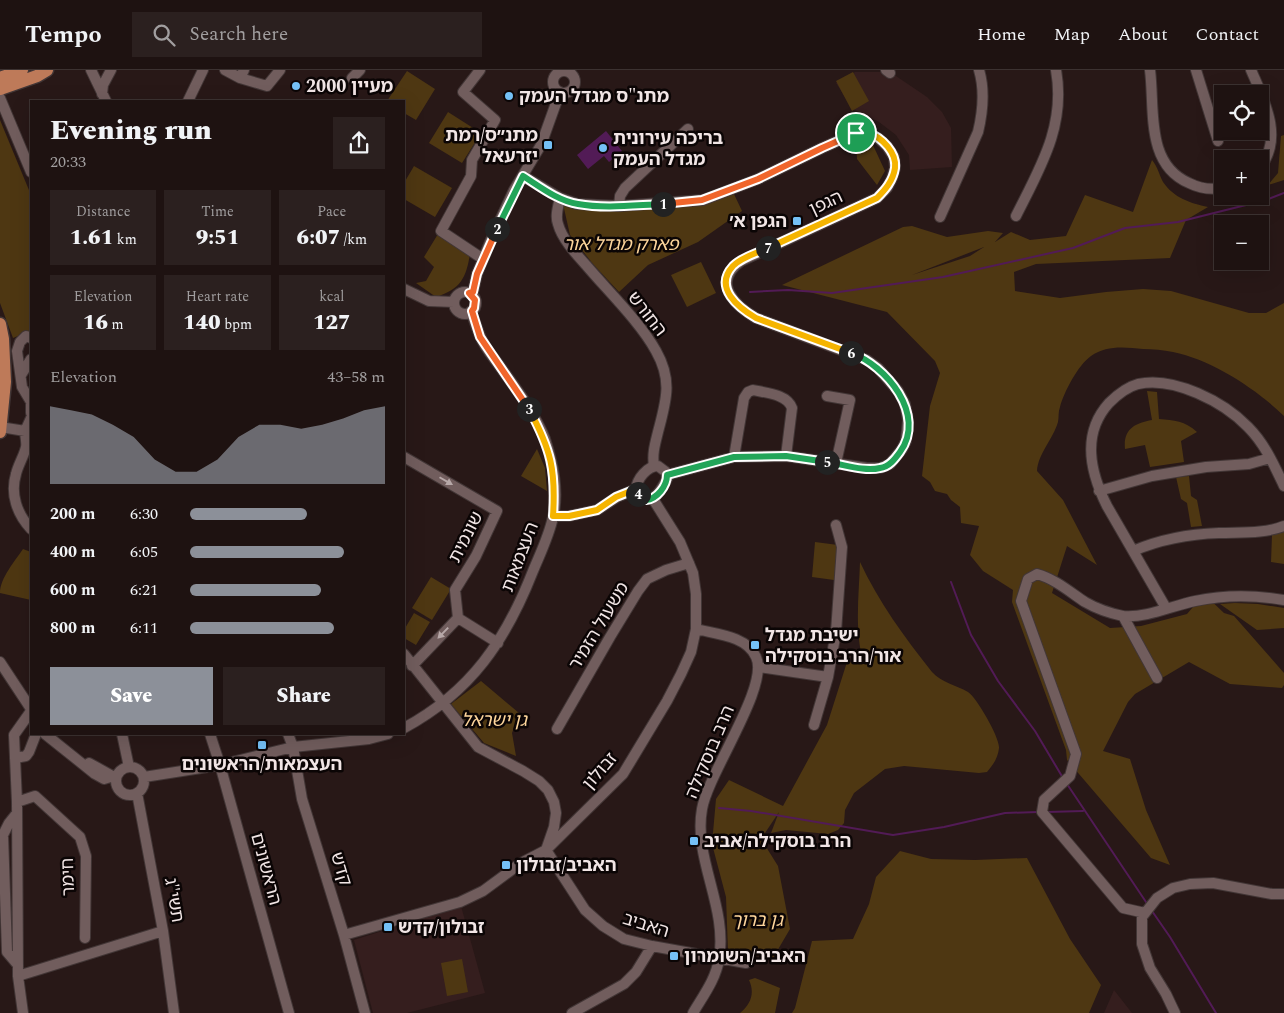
<!DOCTYPE html>
<meta charset="utf-8">
<style>
body{margin:0;font-family:Spectral,"Noto Sans Hebrew",serif;background:#2b201f;color:#f1f3f6;height:100vh;display:flex;flex-direction:column;font-size:19px;white-space:nowrap}
*{box-sizing:border-box;margin:0}
p{font-size:16px;color:#a19e9f}
.icon{flex:none;width:28px;height:28px;fill:none;stroke:currentColor;stroke-width:2;stroke-linecap:round;stroke-linejoin:round}
.map{position:relative;flex:1;overflow:hidden}
.panel{position:absolute;left:30px;top:30px;width:375px;height:635px;display:flex;flex-direction:column;background:#1e1211;border-radius:0px;box-shadow:0 5px 20px #0002,0 0 0 1px #3c3231}
.panel>*{flex:none}
.buttons{position:absolute;left:1214px;top:15px;display:grid;gap:10px}
.buttons a{display:grid;place-items:center;width:55px;height:55px;border-radius:0px;background:#1e1211;box-shadow:0 5px 20px #0002,0 0 0 1px #3c3231;font-size:25px}
.pin{position:absolute;display:grid;place-items:center;width:42px;height:42px;color:#fff;margin:-21px;border:2px solid #fff;border-radius:50%;box-shadow:0 1px 5px #0007}
.km{position:absolute;width:25px;height:25px;margin:-12px;border-radius:50%;background:#222;color:#fff;font-size:14px;line-height:25px;text-align:center}
.round{display:grid;place-items:center;flex:none;width:52px;height:52px;border-radius:0px;background:#2b201f}
.summary{display:flex;align-items:center;justify-content:space-between;height:85px;padding:0 20px}
h1{font-size:28px;font-weight:800;line-height:38px}
.stats{display:grid;grid-template-columns:repeat(3,1fr);gap:8px;height:85px;padding:5px 20px}
.stats div{display:grid;align-content:center;border-radius:0px;background:#2b201f;text-align:center}
.stats b{font-size:21px;font-weight:800}
.stats small{font-size:14px;font-weight:400}
.stats p{font-size:14px}
.chart{height:140px;padding:10px 20px}
.chart p{display:flex;justify-content:space-between}
.chart svg{width:100%;height:90px;margin-top:5px;fill:#8c9099;opacity:.7}
.primary-button{display:flex;gap:10px;margin-top:auto;padding:10px 20px}
.primary-button a{flex:1;height:58px;border-radius:0px;background:#8c9099;color:#fff;font-size:20px;font-weight:800;line-height:58px;text-align:center}
.primary-button a+a{background:#2b201f;color:#f1f3f6}
ul{padding:0 20px;list-style:none;font-size:16px}
li{display:grid;grid-template-columns:80px 60px 1fr;align-items:center;height:38px}
li i{height:12px;border-radius:6px;background:#8c9099}
header{display:flex;align-items:center;gap:30px;box-sizing:border-box;height:70px;padding:0 25px;background:#1e1211;border-bottom:1px solid #3c3231}
header strong{font-size:24px}
nav{display:flex;gap:28px;margin-inline-start:auto;font-size:18px}
.search{width:350px;height:45px;background:#2b201f;display:flex;align-items:center;gap:12px;box-sizing:border-box;padding:0 18px;border-radius:0px;color:#a19e9f;font-size:19px}
.map>svg:first-child{display:block}
.built{fill:#351e1e}
.green{fill:#4e3712;fill-rule:evenodd}
.water{fill:#521b56}
.lines{fill:none;stroke-linecap:round;stroke-linejoin:round}
.stream{stroke:#521b56;stroke-width:2}
.minor-casing{stroke:#423636;stroke-width:12}
.major-casing{stroke:#423636;stroke-width:15}
.minor{stroke:#715d5d;stroke-width:10}
.major{stroke:#be7a59;stroke-width:12}
.oneway{fill:#b7a8a8}
.split-1-casing{stroke:#fff;stroke-width:10}
.split-2-casing{stroke:#fff;stroke-width:10}
.split-3-casing{stroke:#fff;stroke-width:10}
.split-4-casing{stroke:#fff;stroke-width:10}
.split-5-casing{stroke:#fff;stroke-width:10}
.split-6-casing{stroke:#fff;stroke-width:10}
.split-7-casing{stroke:#fff;stroke-width:10}
.split-8-casing{stroke:#fff;stroke-width:10}
.split-1{stroke:#f0652b;stroke-width:6}
.split-2{stroke:#22a559;stroke-width:6}
.split-3{stroke:#f0652b;stroke-width:6}
.split-4{stroke:#f5b400;stroke-width:6}
.split-5{stroke:#22a559;stroke-width:6}
.split-6{stroke:#22a559;stroke-width:6}
.split-7{stroke:#f5b400;stroke-width:6}
.split-8{stroke:#f5b400;stroke-width:6}
.poi-dot{fill:#74c0f6;stroke:#0b0505;stroke-width:2}
.labels{text-anchor:middle;dominant-baseline:central;stroke-width:5;stroke-linejoin:round;paint-order:stroke}
.poi-label{font-size:18px;font-weight:bold;fill:#f1e5e5;stroke:#0b0505;text-anchor:start}
.street-label{font-size:18px;fill:#f1e5e5;stroke:#0b0505}
.park-label{font-size:18px;font-style:italic;fill:#fdd59b;stroke:#0b0505}
</style>
<header>
<strong>Tempo</strong>
<div class="search"><svg class="icon" aria-label="search" viewBox="0 0 24 24"><circle cx="10" cy="10" r="6"/><path d="M15 15l6 6"/></svg>Search here</div>
<nav><a>Home</a><a>Map</a><a>About</a><a>Contact</a></nav>
</header>
<div class="map">
<svg width="1284" height="943" viewBox="0 0 1284 943">
<rect width="100%" height="100%" fill="#281817"/>
<!-- built -->
<path class="built" d="M855,2H881L896,6L927,27L942,42L951,58L952,97L910,100L909,85L896,65L879,52L853,39L836,13Z
M461,836L485,923L407,943H373L354,870Z
M1114,920L1132,943H1104Z"/>
<!-- green -->
<path class="green" d="M407,1L435,19L416,50L404,43V31H387Z
M853,2L869,31L852,41L836,11Z
M448,42L481,63L462,93L429,73Z
M0,50L31,125V261L13,268L0,233Z
M1284,65V110L1268,115L1278,103L1281,66Z
M856,70L872,73L885,101L877,115L857,89Z
M1152,90C1158,97 1159,105 1163,112C1174,128 1190,133 1208,137L1186,150L1170,188L1036,194L1014,202L1015,221L1060,228L1106,222L1143,219L1171,221L1249,243H1266L1284,233V346C1255,318 1212,290 1173,282C1163,280 1153,279 1143,279C1125,277 1106,275 1091,286C1078,295 1064,322 1060,337C1058,342 1059,347 1058,352C1053,369 1038,384 1037,401L1063,430L1097,495L1067,476L1052,523L1110,558L1141,556L1187,544L1204,524L1224,543L1234,546L1284,603V615L1282,618L1230,614L1189,592L1135,624L1128,632L1103,681L1130,689L1146,740L1170,795L1151,788L1067,690L1066,680L1012,532L1013,520L983,501L970,485L979,456L961,453L960,437L951,430L947,424L935,421L930,412L922,406L930,336L940,303L935,291L887,242L782,215L903,157L912,156L947,167L988,161L1003,163L995,172L1011,162L1030,170L1066,166L1085,125L1133,142ZM984,177L970,186L912,205Z
M414,96L452,118L435,147L404,129V113Z
M733,122L742,141L698,172L648,195L619,222L593,194L570,165L563,134L659,135L677,138L695,135Z
M438,164L470,184C466,208 461,219 436,227L416,213L426,211L434,197L424,187Z
M701,192L716,223L687,237L671,205Z
M1147,321L1157,322L1159,349C1174,350 1185,351 1197,362L1181,371L1184,392L1150,397L1145,375L1125,379C1123,359 1135,353 1152,350Z
M537,379L545,398L547,421L521,406Z
M1189,406L1191,426L1197,430L1202,456L1191,457L1187,433L1181,429L1176,407Z
M1284,461V494L1271,492L1272,465Z
M815,472L838,475L834,510L812,507Z
M23,479L31,482V530L0,523C0,508 15,491 23,479Z
M860,492C878,531 905,568 932,602C942,613 956,615 968,622C977,628 1000,668 999,678C998,688 993,695 987,702L979,703L904,696L885,699L854,723L845,740L844,753L838,760L828,764L786,760L771,763L779,742L761,769L778,796L790,859L773,888L728,881L726,827L712,774L716,729L729,710L783,736L827,655L847,592L864,594C854,563 859,525 860,492Z
M431,507L451,519L432,550L412,538Z
M1235,533L1258,534L1284,538V558L1257,560L1220,534Z
M414,543L430,552L416,575L404,568V560Z
M481,611L519,643L512,663L516,686L484,673L451,634Z
M900,781L931,789L975,790L1027,788L1070,869L1101,915L1089,943H792L795,938L812,871L853,869L869,834L876,807Z
M462,889L468,922L447,926L441,893Z
M755,908L780,918L775,943H740C751,934 755,923 749,910Z"/>
<!-- water -->
<path class="water" d="M606,61L622,81L609,92L604,86L588,99L577,85Z"/>
<g class="lines">
<!-- stream -->
<path class="stream" d="M750,222L788,220L832,223L943,207L1073,178L1125,158L1178,152L1266,130L1284,123
M951,512L971,565L998,611L1035,661L1063,708
M1067,714L1148,835
M719,738L751,741L893,765L944,757L1005,743L1038,742
M1047,742L1083,741
M1152,841L1170,867L1216,943"/>
<!-- minor casing -->
<g class="minor-casing">
<path id="minor" d="M91,0L106,31
M225,0L240,8L244,0
M480,0L463,22L495,50L472,90L471,106L441,161L483,189
M886,0L890,3
M1150,0C1155,39 1145,94 1189,113C1199,118 1211,120 1222,118
M1196,0L1218,71
M1251,0C1264,30 1284,67 1260,98
M553 12a11 11 0 1 1 22 0a11 11 0 1 1-22 0Z
M240,8L267,16L280,0
M352,8L360,0
M102,24L103,15L111,0
M0,28L31,102
M188,31L203,0
M523,106L560,128L577,134L619,136L703,130L758,109L822,78L856,63H868L878,68L887,76L894,87L895,98L892,108L887,118L877,128L741,191C711,212 734,235 756,248L867,290L878,298L898,321L905,334L908,350L906,371L902,379L890,394L880,398H867L786,386L734,387L667,405
M560,128C558,137 555,146 558,154C562,169 576,184 586,195C608,221 640,252 656,281C673,311 666,331 658,362C655,374 652,384 654,396
M619,136L620,126L625,118L688,59
M1016,146C1040,98 1066,56 1056,0
M940,147L978,62C983,41 985,20 979,0
M404,219L429,231L454,232
M454 233a11 11 0 1 1 22 0a11 11 0 1 1-22 0Z
M469,223L473,222L477,204L491,170L514,120L541,75L560,22
M31,268L26,266L20,272L17,281L22,317L31,332V343
M21,305L31,289
M827,326L850,330L836,393
M0,357L25,361L31,348
M25,361C25,366 27,373 26,377C24,386 18,395 16,404C10,424 17,444 31,459
M404,387L497,441L476,486L455,520L458,548L412,596
M734,387L744,328L748,322L753,320C766,323 787,324 792,338L786,386
M658,396L666,402L667,409C661,419 656,433 642,428L636,419C637,409 647,396 658,396Z
M1099,421L1152,406L1206,397L1249,394L1270,388
M553,446H569L597,440L617,427L636,419
M1133,481C1161,469 1189,464 1219,463C1240,462 1264,464 1284,456
M1166,538L1107,436C1090,402 1081,364 1109,333C1117,325 1127,317 1138,314C1174,306 1224,332 1248,357C1265,374 1274,395 1284,416
M1123,546C1147,548 1171,536 1195,531C1223,525 1255,525 1284,530
M458,548L498,573
M404,584L478,677L523,701L539,711L548,720L554,732L556,743L554,757L546,780L585,840L603,856L624,869L652,876L746,893
M0,592L31,639
M759,597L828,607
M814,655L828,607L836,562L842,477L836,455
M404,658C471,622 506,570 533,501C540,484 549,466 553,447C559,421 553,394 545,369C535,344 517,320 501,298C494,288 485,278 480,266C477,258 474,250 471,241
M557,659L610,567L638,521L647,509L666,500L689,493
M45,664L95,704L104,709L114,706
M122,664L129,697
M210,664L220,695L289,943
M288,664L293,677L302,729L344,865L365,943
M15,688L26,686L29,682L36,664
M89,693L116,708
M116 711a14 14 0 1 1 28 0a14 14 0 1 1-28 0Z
M144,707L220,695L293,677L369,669L388,664
M137,723L163,861L174,943
M17,732L35,726L80,767L86,786L85,868
M17,743L9,753L3,765L7,882L18,895
M1145,843L1123,838L1042,742L1044,730L1070,706L1076,684L1021,531L1028,509L1037,504C1055,509 1070,522 1085,532C1097,539 1109,543 1123,546L1157,608
M344,865L460,832L483,821L521,793L546,780L623,704L667,631L681,604L691,582L696,559V524L693,503L680,472L653,429
M18,906L163,861
M23,943L18,906L17,732L14,665L31,641
M572,943L624,914L636,902L652,876
M693,943C703,926 716,909 719,889C728,837 693,789 702,739C708,703 770,616 756,587C747,566 716,564 696,559
M1175,943L1166,924L1150,898L1142,874V847L1157,828L1173,818L1190,814L1213,813L1272,824H1284"/>
</g>
<!-- major casing -->
<g class="major-casing">
<path id="major" d="M0,8L22,0
M0,19L37,6L47,0
M0,254L3,269L5,312L0,362"/>
</g>
<!-- minor -->
<use href="#minor" class="minor"/>
<!-- major -->
<use href="#major" class="major"/>
</g>
<!-- one-way arrows -->
<defs><path id="oneway-solid" d="M-6-.8H1V-3.2L6.5 0L1 3.2V.8H-6Z" transform="scale(1.25)"/></defs>
<g class="oneway">
<use href="#oneway-solid" transform="translate(446 411) rotate(30)"/>
<use href="#oneway-solid" transform="translate(443 563) rotate(134)"/>
</g>
<g class="lines">
<!-- split-1 casing -->
<g class="split-1-casing">
<path id="split-1" d="M663,134L702,130L758,109L822,78L856,63"/>
</g>
<!-- split-2 casing -->
<g class="split-2-casing">
<path id="split-2" d="M497,159L523,106C539,116 558,131 578,134C605,139 636,135 663,134"/>
</g>
<!-- split-3 casing -->
<g class="split-3-casing">
<path id="split-3" d="M497,159L477,204L473,222L469,223L475,230L474,238L472,241L480,267L529,339"/>
</g>
<!-- split-4 casing -->
<g class="split-4-casing">
<path id="split-4" d="M529,339C551,380 556,400 553,446H569L597,440L616,427L636,419L638,424"/>
</g>
<!-- split-5 casing -->
<g class="split-5-casing">
<path id="split-5" d="M638,424L646,430C657,429 667,416 667,405L734,387L786,386L827,392"/>
</g>
<!-- split-6 casing -->
<g class="split-6-casing">
<path id="split-6" d="M827,392C843,394 864,402 880,398C889,397 895,389 900,382C927,345 886,295 851,283"/>
</g>
<!-- split-7 casing -->
<g class="split-7-casing">
<path id="split-7" d="M768,178C757,183 742,187 733,196C713,218 739,238 756,248L851,283"/>
</g>
<!-- split-8 casing -->
<g class="split-8-casing">
<path id="split-8" d="M768,178L877,128C885,120 893,111 895,98C897,83 882,67 868,63C865,63 860,63 856,63"/>
</g>
<!-- split-1 -->
<use href="#split-1" class="split-1"/>
<!-- split-2 -->
<use href="#split-2" class="split-2"/>
<!-- split-3 -->
<use href="#split-3" class="split-3"/>
<!-- split-4 -->
<use href="#split-4" class="split-4"/>
<!-- split-5 -->
<use href="#split-5" class="split-5"/>
<!-- split-6 -->
<use href="#split-6" class="split-6"/>
<!-- split-7 -->
<use href="#split-7" class="split-7"/>
<!-- split-8 -->
<use href="#split-8" class="split-8"/>
</g>
<!-- markers -->
<g class="poi-dot">
<circle cx="296" cy="16" r="5"/>
<circle cx="509" cy="26" r="5"/>
<rect x="543" y="70" width="10" height="10" rx="2.5"/>
<circle cx="603" cy="78" r="5"/>
<rect x="792" y="146" width="10" height="10" rx="2.5"/>
<rect x="750" y="570" width="10" height="10" rx="2.5"/>
<rect x="257" y="670" width="10" height="10" rx="2.5"/>
<rect x="689" y="766" width="10" height="10" rx="2.5"/>
<rect x="501" y="790" width="10" height="10" rx="2.5"/>
<rect x="383" y="852" width="10" height="10" rx="2.5"/>
<rect x="669" y="881" width="10" height="10" rx="2.5"/>
</g>
<g class="labels">
<!-- poi labels -->
<g class="poi-label">
<text x="306" y="16">מעיין 2000</text>
<text x="519" y="26">מתנ"ס מגדל העמק</text>
<text x="538" y="65" text-anchor="end">מתנ״ס/רמת<tspan x="538" dy="21">יזרעאל</tspan></text>
<text x="613" y="68">בריכה עירונית<tspan x="613" dy="21">מגדל העמק</tspan></text>
<text x="787" y="151" text-anchor="end">הגפן א׳</text>
<text x="765" y="565">ישיבת מגדל<tspan x="765" dy="21">אור/הרב בוסקילה</tspan></text>
<text x="262" y="694" text-anchor="middle">העצמאות/הראשונים</text>
<text x="704" y="771">הרב בוסקילה/אביב</text>
<text x="516" y="795">האביב/זבולון</text>
<text x="398" y="857">זבולון/קדש</text>
<text x="684" y="886">האביב/השומרון</text>
</g>
<!-- street labels -->
<g class="street-label">
<text transform="translate(826 133) rotate(-25)">הגפן</text>
<text transform="translate(647 244) rotate(52)">החורש</text>
<text transform="translate(466 467) rotate(-63)">שונמית</text>
<text transform="translate(520 487) rotate(-69)">העצמאות</text>
<text transform="translate(599 556) rotate(-59)">משעול הזמיר</text>
<text transform="translate(710 682) rotate(-67)">הרב בוסקילה</text>
<text transform="translate(600 701) rotate(-49)">זבולון</text>
<text transform="translate(266 799) rotate(75)">הראשונים</text>
<text transform="translate(341 799) rotate(73)">קדש</text>
<text transform="translate(68 807) rotate(-92)">חימר</text>
<text transform="translate(174 830) rotate(80)">תשי"ג</text>
<text transform="translate(646 855) rotate(17)">האביב</text>
</g>
<!-- park labels -->
<g class="park-label">
<text x="621" y="174">פארק מגדל אור</text>
<text x="494" y="650">גן ישראל</text>
<text x="757" y="850">גן ברוך</text>
</g>
</g>
</svg>
<div class="buttons">
<a><svg class="icon" aria-label="locate" viewBox="0 0 24 24"><circle cx="12" cy="12" r="6"/><path d="M12 2v4M12 18v4M2 12h4M18 12h4"/></svg></a>
<a>+</a>
<a>−</a>
</div>
<div class="pin" style="left:856px;top:63px;background:#1e9e55"><svg class="icon" aria-label="arrive" viewBox="0 0 24 24"><path d="M6 21V4h12l-3 4 3 4H6"/></svg></div>
<b class="km" style="left:663px;top:134px">1</b>
<b class="km" style="left:497px;top:159px">2</b>
<b class="km" style="left:529px;top:339px">3</b>
<b class="km" style="left:638px;top:424px">4</b>
<b class="km" style="left:827px;top:392px">5</b>
<b class="km" style="left:851px;top:283px">6</b>
<b class="km" style="left:768px;top:178px">7</b>
<section class="panel">
<div class="summary"><div><h1>Evening run</h1><p>20:33</p></div><a class="round"><svg class="icon" aria-label="share" viewBox="0 0 24 24"><path d="M12 15V3M7 8l5-5 5 5M5 13v7h14v-7"/></svg></a></div>
<div class="stats">
<div><p>Distance</p><b>1.61<small> km</small></b></div>
<div><p>Time</p><b>9:51</b></div>
<div><p>Pace</p><b>6:07<small> /km</small></b></div>
</div>
<div class="stats">
<div><p>Elevation</p><b>16<small> m</small></b></div>
<div><p>Heart rate</p><b>140<small> bpm</small></b></div>
<div><p>kcal</p><b>127</b></div>
</div>
<div class="chart"><p><span>Elevation</span>43–58 m</p>
<svg viewBox="0 0 160 44" preserveAspectRatio="none"><path d="M0 44V6L10 8L20 10L30 15L40 21L50 32L60 38L70 38L80 32L90 21L100 15L110 15L120 17L130 15L140 12L150 8L160 6V44z"/></svg>
</div>
<ul>
<li><b>200 m</b>6:30<i style="width:60%"></i></li>
<li><b>400 m</b>6:05<i style="width:79%"></i></li>
<li><b>600 m</b>6:21<i style="width:67%"></i></li>
<li><b>800 m</b>6:11<i style="width:74%"></i></li>
</ul>
<div class="primary-button"><a>Save</a><a>Share</a></div>
</section>
</div>
